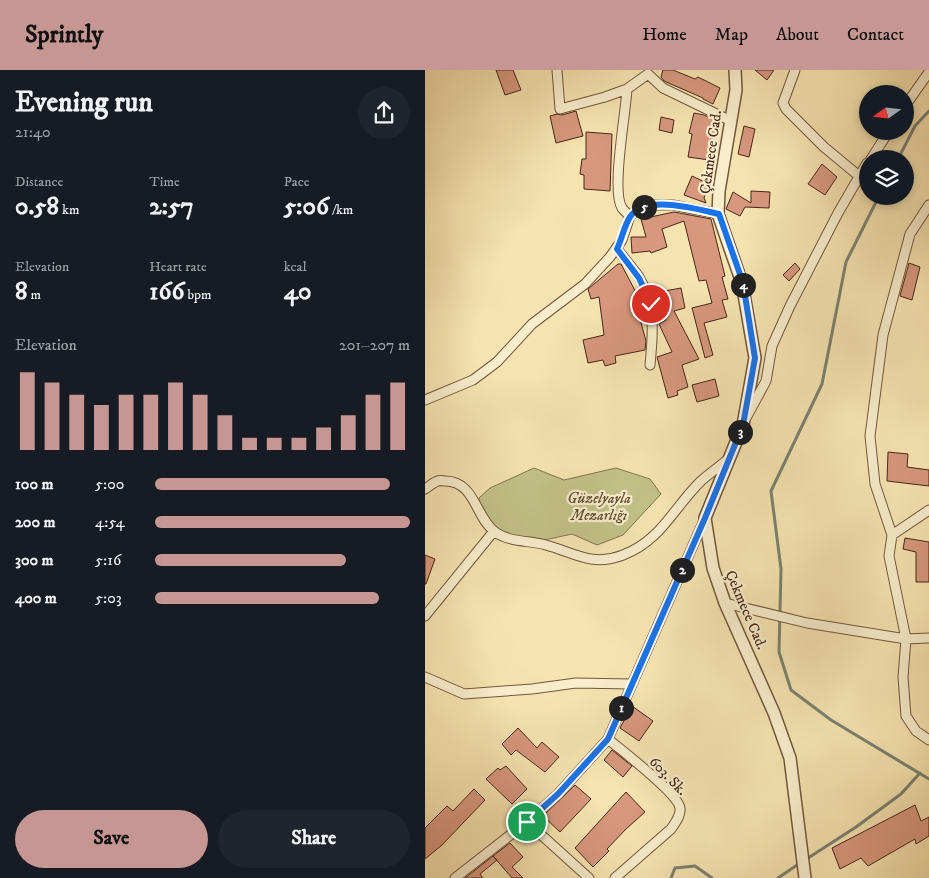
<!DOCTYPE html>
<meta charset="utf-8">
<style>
body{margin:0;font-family:"IM FELL DW Pica",serif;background:#20242c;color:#f1f3f6;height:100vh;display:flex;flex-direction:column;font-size:19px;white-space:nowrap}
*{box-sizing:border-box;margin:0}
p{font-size:16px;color:#9ea1a6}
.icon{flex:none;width:28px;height:28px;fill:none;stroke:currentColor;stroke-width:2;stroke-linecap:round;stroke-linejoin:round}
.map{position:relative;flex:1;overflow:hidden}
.sheet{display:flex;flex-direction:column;background:#171b24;width:425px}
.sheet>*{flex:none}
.needle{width:32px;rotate:255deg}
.buttons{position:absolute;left:434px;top:15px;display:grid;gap:10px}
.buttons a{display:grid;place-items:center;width:55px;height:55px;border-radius:50%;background:#171b24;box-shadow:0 2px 8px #0003;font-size:25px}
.pin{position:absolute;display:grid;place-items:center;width:42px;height:42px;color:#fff;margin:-21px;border:2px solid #fff;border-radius:50%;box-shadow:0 1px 5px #0007}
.km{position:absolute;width:25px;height:25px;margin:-12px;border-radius:50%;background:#222;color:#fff;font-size:14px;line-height:25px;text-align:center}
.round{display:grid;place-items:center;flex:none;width:52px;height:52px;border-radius:26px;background:#20242c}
.headline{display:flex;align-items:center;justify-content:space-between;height:85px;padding:0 15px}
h1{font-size:28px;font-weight:700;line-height:38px}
.figures{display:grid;grid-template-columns:repeat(3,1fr);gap:8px;height:85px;padding:5px 15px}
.figures div{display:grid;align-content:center}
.figures b{font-size:25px;font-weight:700}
.figures small{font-size:14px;font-weight:400}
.figures p{font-size:14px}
.chart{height:140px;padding:10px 15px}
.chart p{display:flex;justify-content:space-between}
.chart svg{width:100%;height:90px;margin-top:5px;stroke:#c59692;stroke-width:6}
.primary-button{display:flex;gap:10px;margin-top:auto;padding:10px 15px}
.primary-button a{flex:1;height:58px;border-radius:30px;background:#c59692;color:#111;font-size:20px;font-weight:700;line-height:58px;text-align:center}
.primary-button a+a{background:#20242c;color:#f1f3f6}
ul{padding:0 15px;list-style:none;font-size:16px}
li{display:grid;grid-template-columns:80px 60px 1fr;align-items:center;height:38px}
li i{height:12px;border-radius:6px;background:#c59692}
header{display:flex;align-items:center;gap:30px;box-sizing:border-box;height:70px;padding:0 25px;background:#c59692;color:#111}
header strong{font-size:24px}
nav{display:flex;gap:28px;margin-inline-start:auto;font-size:18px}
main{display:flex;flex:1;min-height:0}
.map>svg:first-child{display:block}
.green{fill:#c2c287;stroke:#847450}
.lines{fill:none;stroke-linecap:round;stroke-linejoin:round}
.stream{stroke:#7b8172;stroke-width:3}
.building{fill:#d7987d;stroke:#472619}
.minor-casing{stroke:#73563f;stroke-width:11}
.tertiary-casing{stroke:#73563f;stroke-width:14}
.minor{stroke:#f9edcc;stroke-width:9}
.tertiary{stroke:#f9edcc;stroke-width:11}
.route-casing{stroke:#fff;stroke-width:10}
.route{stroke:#1a73e8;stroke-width:6}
.labels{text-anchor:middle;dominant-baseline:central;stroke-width:4.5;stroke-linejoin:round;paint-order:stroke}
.street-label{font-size:15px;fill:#472619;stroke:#f9edcc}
.park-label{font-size:15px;font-style:italic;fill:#664d34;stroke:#f9edcc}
</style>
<header>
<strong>Sprintly</strong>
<nav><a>Home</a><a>Map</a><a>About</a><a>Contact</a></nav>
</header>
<main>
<section class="sheet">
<div class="headline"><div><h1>Evening run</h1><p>21:40</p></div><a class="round"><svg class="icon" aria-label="share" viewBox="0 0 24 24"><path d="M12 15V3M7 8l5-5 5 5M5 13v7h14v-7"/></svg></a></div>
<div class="figures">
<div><p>Distance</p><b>0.58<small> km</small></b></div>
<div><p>Time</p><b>2:57</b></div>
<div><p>Pace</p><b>5:06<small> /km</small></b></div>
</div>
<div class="figures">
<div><p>Elevation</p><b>8<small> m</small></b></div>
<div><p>Heart rate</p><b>166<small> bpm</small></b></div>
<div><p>kcal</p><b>40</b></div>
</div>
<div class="chart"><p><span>Elevation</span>201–207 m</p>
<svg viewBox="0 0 160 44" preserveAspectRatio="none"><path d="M5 44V6M15 44V11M25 44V17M35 44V22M45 44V17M55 44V17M65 44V11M75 44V17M85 44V27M95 44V38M105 44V38M115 44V38M125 44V33M135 44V27M145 44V17M155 44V11"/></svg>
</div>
<ul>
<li><b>100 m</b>5:00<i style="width:92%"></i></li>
<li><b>200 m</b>4:54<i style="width:100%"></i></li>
<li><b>300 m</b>5:16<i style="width:75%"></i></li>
<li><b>400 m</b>5:03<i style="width:88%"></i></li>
</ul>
<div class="primary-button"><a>Save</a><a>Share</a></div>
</section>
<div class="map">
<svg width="504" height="808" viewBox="0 0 504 808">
<rect width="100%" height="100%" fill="#f6e4b0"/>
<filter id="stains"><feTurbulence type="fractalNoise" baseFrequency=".004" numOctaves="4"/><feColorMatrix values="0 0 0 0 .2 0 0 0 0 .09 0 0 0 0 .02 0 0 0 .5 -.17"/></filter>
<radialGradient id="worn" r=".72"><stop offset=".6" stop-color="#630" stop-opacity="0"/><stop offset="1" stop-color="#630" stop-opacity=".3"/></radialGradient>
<!-- green -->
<path class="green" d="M109,398L139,410L191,398L225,409L236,424L198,465L172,475L147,464L115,471L72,464L57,447L54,428L65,418Z"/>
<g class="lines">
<!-- stream -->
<path class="stream" d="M473,89L490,56L504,41
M454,126L421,192L397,314L346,421L356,499L354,582L366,620L406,650L504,709
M380,790L431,757L476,724L495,703
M246,808L250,798L270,796L287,808
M353,808L375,793"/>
</g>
<!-- building -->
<path class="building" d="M71,0H88L96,20L80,25Z
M238,0H248L270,9L273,7L295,18L288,34L278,29V28L239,11L236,7Z
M330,0H349L342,10Z
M151,41L158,66L131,73L125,46L132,44L137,45Z
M269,43L279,45L293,52L290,68L287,67L284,90L263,87L267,64L264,63Z
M236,47L249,50L247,63L234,60Z
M319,56L330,59L324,87L313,84Z
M161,62L187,64L185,121L159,119V105L155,104L157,89H161Z
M397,94L412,107L400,125L383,114Z
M267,106L284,114L279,128L281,133L259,125Z
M326,121L345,122L344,138L320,137L315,146L301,139L308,122L326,133Z
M249,142L286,149L300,206L297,207L303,229L297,230L302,247L279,253L288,285L280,288L267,238L287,233L281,210L274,211L259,151L237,159L242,177L226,183L225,181L207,183L206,167H221L216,149Z
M370,193L375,199L364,211L358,205Z
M484,193L495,197L487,230L475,226Z
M193,194H196L215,230H217L221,249H215L221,271L220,280L190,286L191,293L180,296L178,290L163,293L158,270L179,265L174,227L166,229L163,219Z
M256,218L260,238L249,241L274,289L257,295L263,317L252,321L253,325L243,328L232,287L247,282L234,254L241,250L234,222Z
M290,309L294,326L272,332L267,315Z
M463,382L483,384L482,397L504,400V416L462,411Z
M480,468L504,472V512H491V482L478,479Z
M0,485L10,489L1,514H0Z
M207,636L228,651L214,671L195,658Z
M93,658L112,678L117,672L134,687L120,702L91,680L86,685L77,674Z
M187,680L207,696L198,707L179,690Z
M81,696L102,719L87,734L61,709L73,698L75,700Z
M150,715L166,729L135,762L118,746Z
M49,719L60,730L17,775L0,789V758L22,736L28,741Z
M201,722L220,742L201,759L182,779L184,781L168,797L150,778Z
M490,735L496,751L504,747V766L491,774L490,769L443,796L436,788L415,799L407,778Z
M85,773L98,787L87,797L98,808H87L68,786Z
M68,786L72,790L55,804L58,808H40Z"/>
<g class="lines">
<!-- minor casing -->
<g class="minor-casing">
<path id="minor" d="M132,0L135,39L180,27L202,19L223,4L238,18L306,51
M370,0L358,33L361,39L399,77L434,106
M202,19C201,42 186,121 197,138C199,141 203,144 205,146
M480,36L504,2
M446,89L464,61
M504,135L485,164L458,265L445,366L450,414L467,465L464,486L481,569L478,607L481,646L491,661L504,670
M192,179C199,188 207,197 214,207C231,235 228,264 225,295
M0,330L48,310L72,292L107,254L160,214L185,187L197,170L205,146L215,138L229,135H248L293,144
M321,348L341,311L347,276L365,236L413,143L442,93
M0,419C4,417 8,412 13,411C15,410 18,411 20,411C50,411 50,447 70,462C86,473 104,470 121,475C150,483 167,497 198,485C236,471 249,437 276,411C285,403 294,397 303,389
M467,465L504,440
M300,533L382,553L481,569L504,568
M0,546L69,461
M0,607L39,624L107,619L151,613L206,614
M183,669C197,681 253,723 255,738C256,746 250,753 246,759L190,808
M102,752L164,808
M30,808L102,752L133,724L183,669L280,448"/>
</g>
<!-- tertiary casing -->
<g class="tertiary-casing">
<path id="tertiary" d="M310,0L311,20L294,121L293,144L317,213L330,288L318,355L280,448L288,498L300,533L349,643L365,688L380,808"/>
</g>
<!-- minor -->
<use href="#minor" class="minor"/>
<!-- tertiary -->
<use href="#tertiary" class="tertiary"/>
</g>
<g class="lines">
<!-- route casing -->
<g class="route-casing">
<path id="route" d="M102,752L133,724L183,669L280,448L318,355L330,288L318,213L294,144C272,139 220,124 205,147C199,156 197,169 192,179L214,208L226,234"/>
</g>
<!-- route -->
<use href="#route" class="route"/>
</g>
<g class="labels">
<!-- street labels -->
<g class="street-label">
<text transform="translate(286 82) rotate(-82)">Çekmece Cad.</text>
<text transform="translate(321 540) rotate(67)">Çekmece Cad.</text>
<text transform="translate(243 706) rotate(46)">603. Sk.</text>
</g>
<!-- park labels -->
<g class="park-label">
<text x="174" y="428">Güzelyayla<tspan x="174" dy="17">Mezarlığı</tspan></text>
</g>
</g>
<rect width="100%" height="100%" filter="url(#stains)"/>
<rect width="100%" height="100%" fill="url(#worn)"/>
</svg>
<div class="buttons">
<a><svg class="needle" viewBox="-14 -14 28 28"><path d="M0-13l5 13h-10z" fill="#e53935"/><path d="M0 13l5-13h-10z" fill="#9ea1a6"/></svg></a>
<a><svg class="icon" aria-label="layers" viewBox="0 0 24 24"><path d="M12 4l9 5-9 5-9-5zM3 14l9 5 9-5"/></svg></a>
</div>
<div class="pin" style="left:102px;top:752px;background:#1e9e55"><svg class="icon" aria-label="arrive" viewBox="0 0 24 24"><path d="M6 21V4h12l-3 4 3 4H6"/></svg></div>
<div class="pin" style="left:226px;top:234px;background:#d93025"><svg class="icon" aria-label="check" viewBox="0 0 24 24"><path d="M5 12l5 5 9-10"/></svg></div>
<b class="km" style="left:196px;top:638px">1</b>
<b class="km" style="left:257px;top:500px">2</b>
<b class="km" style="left:315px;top:362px">3</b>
<b class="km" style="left:318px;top:215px">4</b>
<b class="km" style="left:219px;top:137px">5</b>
</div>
</main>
